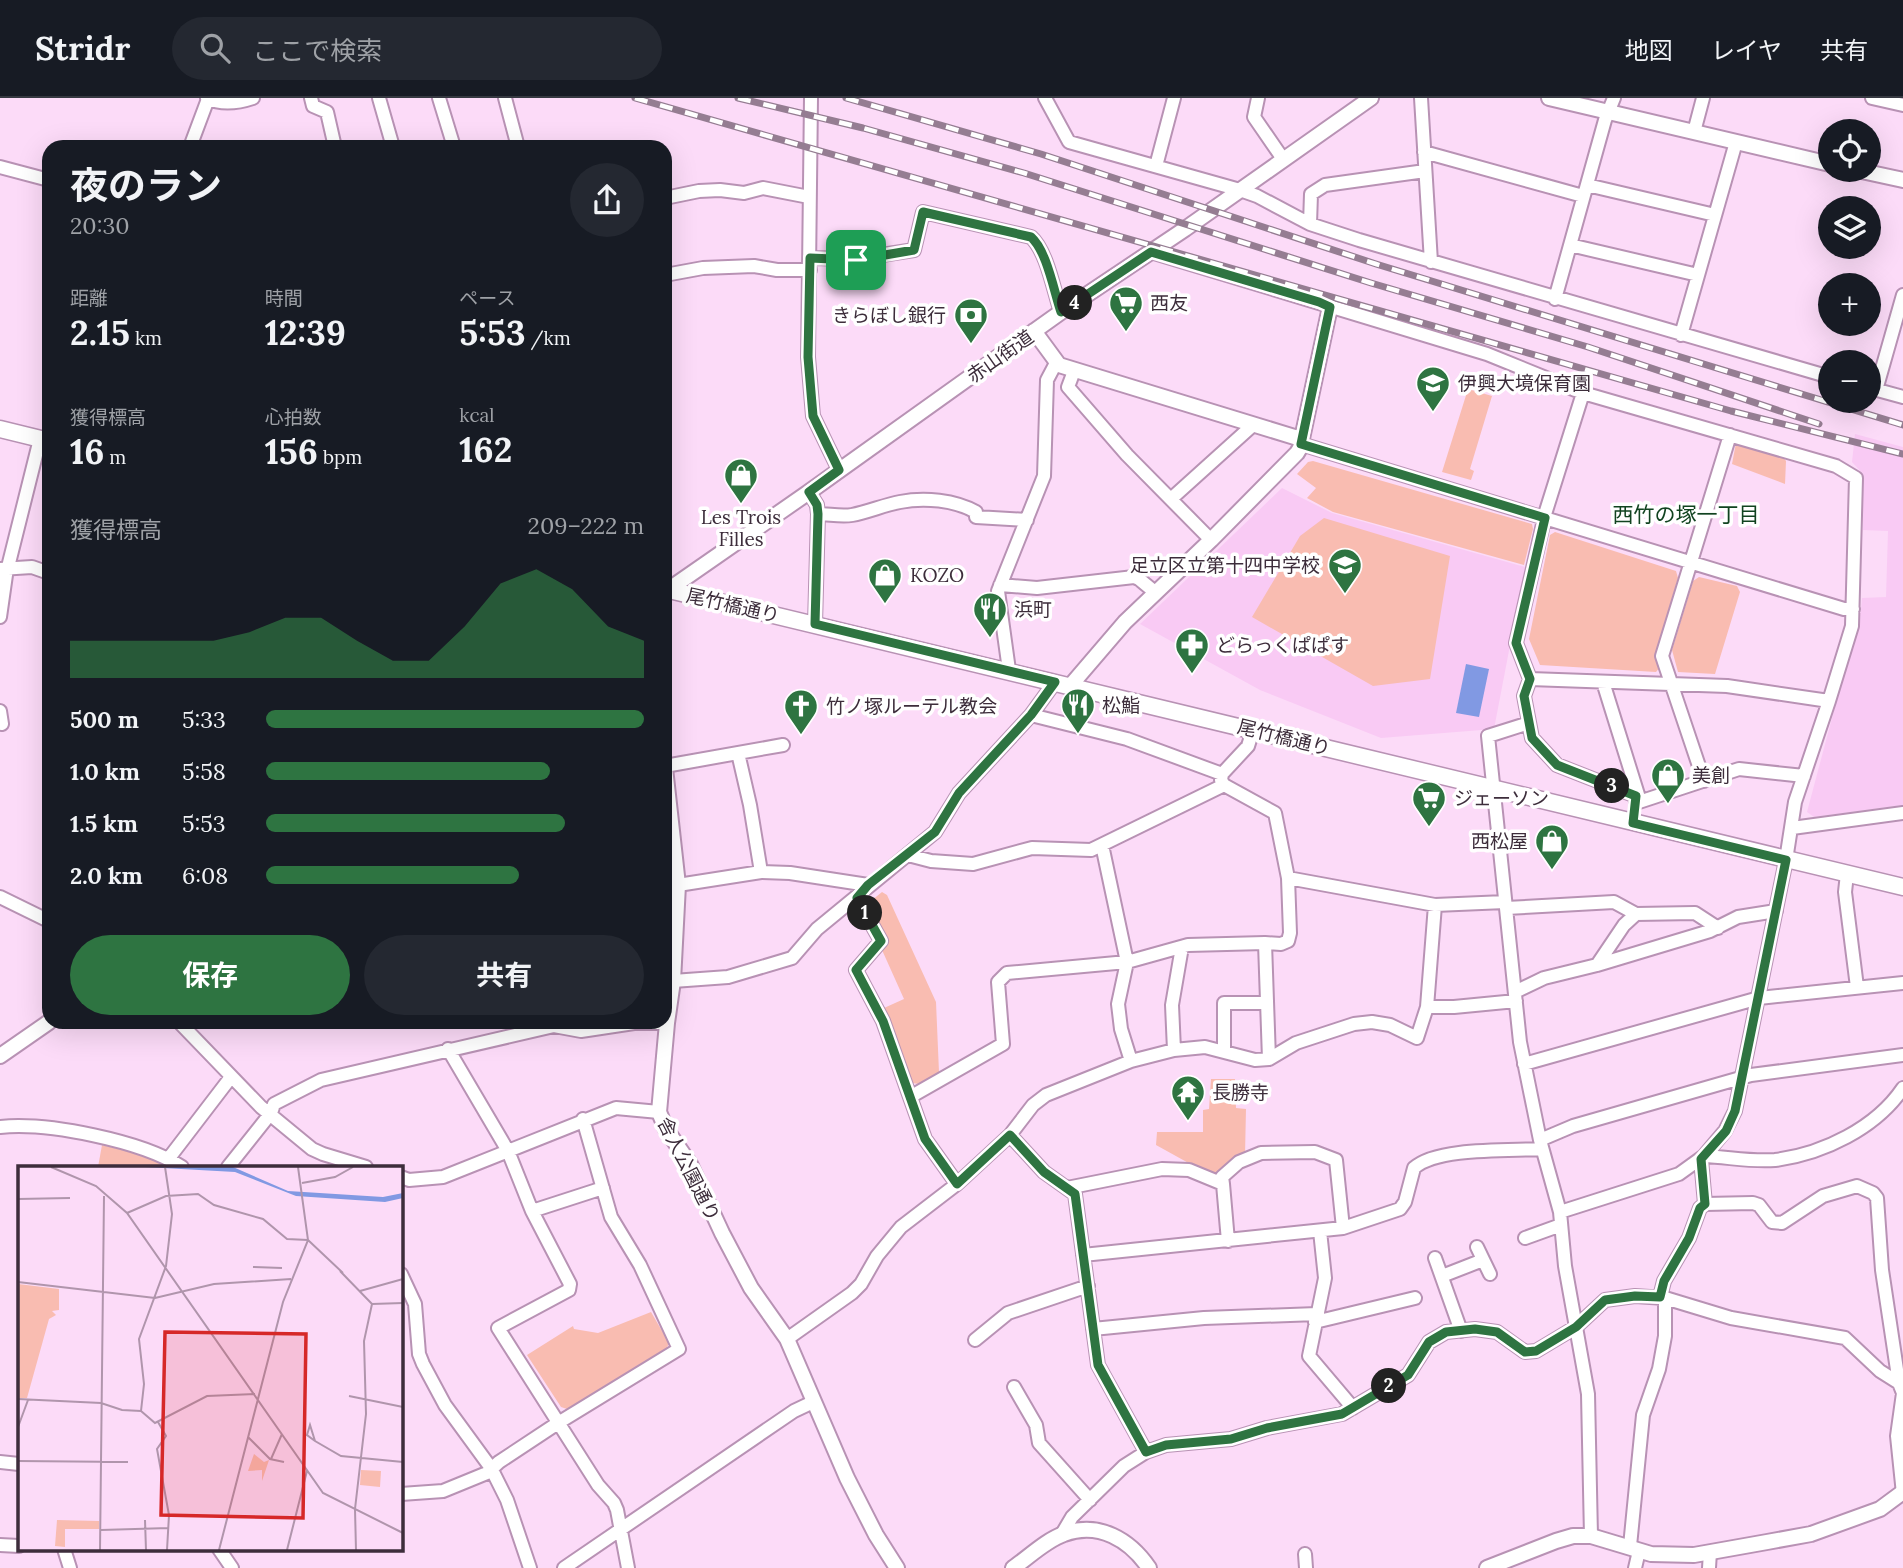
<!DOCTYPE html>
<html lang="ja">
<meta charset="utf-8">
<style>
body{margin:0;font-family:Lora,"Noto Sans JP",serif;background:#242831;color:#f1f3f6;height:100vh;display:flex;flex-direction:column;font-size:26px;white-space:nowrap}
*{box-sizing:border-box;margin:0}
p{font-size:23px;color:#9ea1a6}
.icon{flex:none;width:38px;height:38px;fill:none;stroke:currentColor;stroke-width:2;stroke-linecap:round;stroke-linejoin:round}
.map{position:relative;flex:1;overflow:hidden}
.details{position:absolute;left:42px;top:42px;width:630px;height:889px;display:flex;flex-direction:column;background:#171b24;border-radius:21px;box-shadow:0 7px 28px #0002}
.details>*{flex:none}
.tools{position:absolute;left:1818px;top:21px;display:grid;gap:14px}
.tools a{display:grid;place-items:center;width:63px;height:63px;border-radius:50%;background:#171b24;box-shadow:0 7px 28px #0002;font-size:35px}
.pin{position:absolute;display:grid;place-items:center;width:60px;height:60px;color:#fff;margin:-30px;border-radius:14px;box-shadow:0 4px 10px #0006}
.km{position:absolute;width:35px;height:35px;margin:-18px;border-radius:50%;background:#222;color:#fff;font-size:19px;line-height:35px;text-align:center}
.round{display:grid;place-items:center;flex:none;width:74px;height:74px;border-radius:37px;background:#242831}
.headline{display:flex;align-items:center;justify-content:space-between;height:119px;padding:0 28px}
h1{font-size:38px;font-weight:700;line-height:52px}
.metrics{display:grid;grid-template-columns:repeat(3,1fr);gap:10px;height:119px;padding:7px 28px}
.metrics div{display:grid;align-content:center}
.metrics b{font-size:35px;font-weight:700}
.metrics small{font-size:19px;font-weight:400}
.metrics p{font-size:19px}
.chart{height:196px;padding:14px 28px}
.chart p{display:flex;justify-content:space-between}
.chart svg{width:100%;height:126px;margin-top:7px;fill:#2e7441;opacity:.7}
.cta{display:flex;gap:14px;margin-top:auto;padding:14px 28px}
.cta a{flex:1;height:80px;border-radius:42px;background:#2e7441;color:#fff;font-size:28px;font-weight:700;line-height:80px;text-align:center}
.cta a+a{background:#242831;color:#f1f3f6}
ul{padding:0 28px;list-style:none;font-size:23px}
li{display:grid;grid-template-columns:112px 84px 1fr;align-items:center;height:52px}
li i{height:18px;border-radius:9px;background:#2e7441}
header{display:flex;align-items:center;gap:42px;box-sizing:border-box;height:98px;padding:0 35px;background:#171b24;border-bottom:2px solid #363941}
header strong{font-size:33px}
nav{display:flex;gap:38px;margin-inline-start:auto;font-size:24px}
.search{width:490px;height:63px;background:#242831;display:flex;align-items:center;gap:18px;box-sizing:border-box;padding:0 24px;border-radius:38px;color:#9ea1a6;font-size:26px}
.map>svg:first-child{display:block}
.built{fill:#f9caf4}
.green{fill:#f9bcb1}
.water{fill:#8199e3}
.lines{fill:none;stroke-linecap:round;stroke-linejoin:round}
.minor-casing{stroke:#b892b4;stroke-width:16}
.tertiary-casing{stroke:#b892b4;stroke-width:18}
.secondary-casing{stroke:#b892b4;stroke-width:19}
.minor{stroke:#fff;stroke-width:12}
.tertiary{stroke:#fff;stroke-width:14}
.secondary{stroke:#fff;stroke-width:16}
.rail-casing{stroke:#957d92;stroke-width:7}
.rail{stroke:#fff;stroke-width:4.5;stroke-dasharray:13;stroke-linecap:butt}
.route-casing{stroke:#fff;stroke-width:14}
.route{stroke:#2e7441;stroke-width:9}
.labels{text-anchor:middle;dominant-baseline:central;stroke-width:7;stroke-linejoin:round;paint-order:stroke}
.poi-label{font-size:19px;fill:#3d2d3b;stroke:#fff;text-anchor:start}
.street-label{font-size:19px;fill:#3d2d3b;stroke:#fff}
.neighbourhood-label{font-size:21px;fill:#114320;stroke:#fff}
.inset-road{fill:none;stroke:#b095ac;stroke-width:2}
.view{fill:#d62828;fill-opacity:0.15;stroke:#d62828;stroke-width:3.5}
.inset-edge{fill:none;stroke:#3d2d3b;stroke-width:3.5}
</style>
<header>
<strong>Stridr</strong>
<div class="search"><svg class="icon" aria-label="search" viewBox="0 0 24 24"><circle cx="10" cy="10" r="6"/><path d="M15 15l6 6"/></svg>ここで検索</div>
<nav><a>地図</a><a>レイヤ</a><a>共有</a></nav>
</header>
<div class="map">
<svg width="1903" height="1470" viewBox="0 0 1903 1470">
<rect width="100%" height="100%" fill="#fcdbf8"/>
<!-- built -->
<path class="built" d="M1855,336L1903,349V707L1814,719L1807,714L1861,511L1862,500L1886,499L1888,433L1863,432V376L1852,364Z
M1282,390L1332,415L1525,469L1494,631L1381,640L1260,592L1140,526Z"/>
<!-- green -->
<path class="green" d="M1468,291L1492,298L1470,371L1474,373L1471,382L1442,374Z
M1736,345L1783,359L1786,363L1785,386L1732,366Z
M1313,363L1532,426L1533,431L1524,467L1333,414L1307,400L1316,390L1297,376L1308,364Z
M1324,420L1450,458L1430,581L1373,588L1252,519L1300,438Z
M1555,434L1676,473L1678,480L1656,554L1661,568L1656,574L1540,567L1529,541L1550,437Z
M1699,479L1737,488L1740,494L1715,576L1678,574L1672,552L1693,483Z
M882,794L887,797L936,904L939,974L919,986L912,985L884,910L904,901L882,852L888,845L870,811L871,803Z
M1211,981H1235L1236,1010L1246,1011L1245,1057L1212,1078L1156,1047L1157,1034H1203V1012L1209,1011Z
M102,1047L143,1057L169,1069H98Z
M651,1214L669,1245L666,1252L567,1311L561,1309L527,1257L573,1228L574,1231L598,1235Z"/>
<!-- water -->
<path class="water" d="M1466,566L1489,571L1479,619L1456,615Z"/>
<g class="lines">
<!-- minor casing -->
<g class="minor-casing">
<path id="minor" d="M207,0C221,7 238,5 253,0
M311,0L313,8L327,14L335,49
M379,0L393,49
M439,0L454,49
M505,0L518,49
M811,0L808,259L813,318L839,372
M1045,0L1069,44L1240,92L1257,98L1310,126L1359,142L1830,279
M1258,0L1254,19L1283,61
M1421,0L1431,164
M1872,0L1903,7
M1694,34L1703,0
M190,49L208,1
M1424,54L1583,98
M1156,68L1174,0
M0,69L49,82
M1587,87L1715,117
M665,100L699,93L720,92L744,95L763,90L809,99
M1310,126L1311,96L1325,87L1425,73
M1570,147L1698,177
M1151,154L1487,256L1583,295L1836,368L1856,380L1852,528L1829,603L1795,704L1786,762L1735,1013L1725,1033L1704,1058L1679,1076L1560,1114
M810,160L856,161L914,152L923,114L1031,139C1047,153 1054,194 1061,214
M665,177L703,170L754,168L777,172H810
M1555,201L1605,22L1614,0
M1681,237L1736,44
M1074,273L1068,289L1127,357L1211,442
M1870,290L1903,299
M1876,292L1903,197
M1583,295L1546,413L1516,545L1530,581L1727,588L1829,603
M1301,346L1844,511H1853
M809,394L817,407L818,416L815,526
M1172,400L1253,327
M818,416C829,416 841,419 852,417C868,414 884,407 900,404C924,399 955,402 976,414V419L1027,422
M0,471L32,469L49,475
M1000,487L1037,490L1134,479L1139,481L1156,495
M0,519L6,477L40,341
M1009,572L998,493L1044,378L1047,282L1056,265
M1530,581L1524,598L1532,640L1557,667L1636,698
M1055,584L1031,617L1127,641L1222,676
M1603,584L1640,703
M0,613L2,626
M1529,625L1488,638L1520,944L1540,1042L1560,1114L1565,1168L1588,1296L1591,1438
M1253,632L1248,648L1222,676L1221,682L1224,687L1275,715L1288,780L1290,835L1288,843L1281,846L1265,845L1269,961
M738,655L750,707L761,774
M665,668L783,647
M1704,683L1662,558L1730,337
M1636,705L1739,671L1804,678
M1792,730L1903,715
M1102,747L1127,864L1118,906L1121,931L1131,963
M908,757L931,763L973,766L1032,750L1091,752L1224,687
M1847,776L1845,794L1857,889
M1288,780L1435,807L1505,804
M678,787L761,774L790,775L868,787
M0,799L49,823
M857,800L881,843L856,872L883,923L925,1041L957,1086
M1506,810L1614,804L1636,816
M1597,867L1624,827L1636,816L1695,815L1718,830
M673,883L728,879L792,860L817,831L935,734L959,695L1031,617
M1515,894L1544,880L1597,867L1710,833L1738,819L1776,813
M1427,909H1454L1516,903
M179,924L261,1009L312,1051L323,1056L366,1069
M448,951L508,1053L532,1113L570,1186L569,1192L498,1230L598,1387L614,1405L617,1412L628,1470
M1174,952L1172,907L1182,849
M1224,953V905H1266
M1524,966L1759,900L1903,885
M910,999L1003,946L998,884L1007,875L1127,864L1188,847L1265,845
M0,1029C48,1024 142,1043 182,1069
M1010,1037L1044,1074L1075,1096L1098,1267L1146,1354
M1540,1042L1573,1028L1751,977L1903,957
M1704,1058C1728,1059 1751,1064 1775,1062C1823,1056 1876,1030 1903,990
M169,1060L231,979
M228,1069L271,1015L274,1006L321,982L554,928L581,933L634,925H667
M401,1079L409,1082L443,1079L616,1010L659,1014
M1223,1086L1222,1079L1239,1064L1261,1055L1315,1054L1336,1062L1343,1130
M1067,1090L1162,1071L1189,1072L1223,1086L1228,1143
M1705,1106L1753,1105L1759,1107L1772,1124L1782,1125L1823,1098L1857,1088L1873,1095L1877,1100L1882,1172L1899,1285L1903,1295L1897,1338L1903,1396
M532,1113L603,1090
M1320,1133L1325,1180L1309,1258L1353,1310
M1525,1140L1561,1127
M1477,1149L1490,1176
M1083,1157L1343,1130L1400,1111L1405,1104L1414,1070C1437,1049 1510,1053 1542,1051
M1435,1160L1461,1233
M401,1176L415,1206L419,1256L423,1266L445,1307L491,1370L507,1402L530,1470
M1442,1178L1483,1162
M1660,1199L1664,1183L1689,1140L1700,1110L1705,1106L1701,1061
M1315,1224L1415,1200
M1093,1231L1204,1220L1317,1216
M787,1241L852,1195L861,1186L877,1158L901,1129L957,1086L1010,1037L1033,1007L1046,997L1131,963L1174,952L1205,949L1255,962L1269,961L1296,945L1354,926L1372,924L1390,927L1417,940L1427,909L1435,807
M975,1242L1008,1215L1088,1188
M1014,1289L1036,1327L1039,1345L1090,1402
M0,1364L19,1366
M401,1396L443,1393L487,1375L499,1364L558,1325L679,1251L640,1167L611,1119L583,1021
M1062,1436L1072,1419L1124,1368L1146,1354L1166,1347L1231,1341L1267,1330L1342,1316L1408,1277L1429,1244L1446,1234L1475,1231L1497,1234L1525,1254L1536,1253L1576,1229L1605,1202L1635,1198L1665,1200L1731,1220L1845,1240L1880,1273L1899,1285
M0,1447L19,1448
M1630,1448L1643,1317L1659,1271L1665,1238V1200
M64,1451L70,1470
M219,1451L232,1470
M1305,1456L1306,1470
M564,1470L794,1313L813,1304
M1635,1470L1639,1453
M1709,1470L1710,1454"/>
</g>
<!-- tertiary casing -->
<g class="tertiary-casing">
<path id="tertiary" d="M1549,0L1830,66
M1857,72L1903,82
M1034,233L1059,267L1301,341
M665,494L809,394L1061,214L1185,131L1371,0
M1071,587L1125,524L1211,442L1297,355L1300,350L1330,209
M665,670L678,787L673,883L667,925L659,1014L666,1031L690,1066L722,1135L751,1190L787,1241L847,1380L876,1437L897,1470
M0,958L49,924
M1013,1470C1029,1459 1046,1442 1064,1436C1099,1423 1130,1442 1149,1470
M1487,1470L1556,1443L1573,1438H1591L1651,1456L1694,1457L1767,1444L1811,1436L1880,1411L1903,1394"/>
</g>
<!-- secondary casing -->
<g class="secondary-casing">
<path id="secondary" d="M0,331L49,343
M665,491L1903,789"/>
</g>
<!-- minor -->
<use href="#minor" class="minor"/>
<!-- tertiary -->
<use href="#tertiary" class="tertiary"/>
<!-- secondary -->
<use href="#secondary" class="secondary"/>
<!-- rail casing -->
<g class="rail-casing">
<path id="rail" d="M635,0L1731,313L1903,356
M738,0L863,30L1024,75L1371,185L1588,249L1819,326
M846,0L1041,56L1376,166L1903,327"/>
</g>
<!-- rail -->
<use href="#rail" class="rail"/>
</g>
<g class="lines">
<!-- route casing -->
<g class="route-casing">
<path id="route" d="M923,114L1031,139C1047,153 1054,194 1061,214L1151,154L1319,204L1330,209L1301,346L1545,420L1516,545L1530,581L1524,598L1532,640L1557,667L1636,698L1633,725L1786,762L1735,1013L1726,1033L1701,1061L1705,1106L1700,1110L1689,1140L1664,1183L1660,1199L1635,1198L1605,1202L1576,1229L1536,1253L1525,1254L1497,1234L1475,1231L1446,1234L1429,1244L1408,1277L1342,1316L1267,1330L1231,1341L1166,1347L1146,1354L1098,1267L1075,1096L1044,1074L1010,1037L957,1086L925,1041L883,923L856,872L881,843L857,800L868,787L935,734L959,695L1031,617L1055,584L815,526L818,416L817,407L809,394L839,372L813,318L808,259L810,160L856,162L914,152Z"/>
</g>
<!-- route -->
<use href="#route" class="route"/>
</g>
<!-- icons -->
<defs>
<g id="supermarket-pin" transform="scale(1.75)"><path d="M0 17L-7.5 6A9.5 9.5 0 1 1 7.5 6Z" fill="#2e7441" stroke="#fff"/><path d="M-6-5.5h2.5l.6 2H6L4.5 2H-2.5L-4.4-4H-6ZM-1.5 3.2a1.3 1.3 0 1 0 .1 0ZM3 3.2a1.3 1.3 0 1 0 .1 0Z" fill="#fff"/></g>
<g id="bank-pin" transform="scale(1.75)"><path d="M0 17L-7.5 6A9.5 9.5 0 1 1 7.5 6Z" fill="#2e7441" stroke="#fff"/><path d="M-6-4H6V4H-6ZM0-2.3a2.3 2.3 0 1 0 0 4.6a2.3 2.3 0 1 0 0-4.6Z" fill="#fff"/></g>
<g id="school-pin" transform="scale(1.75)"><path d="M0 17L-7.5 6A9.5 9.5 0 1 1 7.5 6Z" fill="#2e7441" stroke="#fff"/><path d="M0-5L7-2L0 1L-7-2ZM-4 1L0 2.5L4 1V4Q0 6-4 4Z" fill="#fff"/></g>
<g id="shop-pin" transform="scale(1.75)"><path d="M0 17L-7.5 6A9.5 9.5 0 1 1 7.5 6Z" fill="#2e7441" stroke="#fff"/><path d="M-5-2.5h2.3a2.7 3.5 0 0 1 5.4 0H5L5.5 6h-11ZM-1.5-2.5h3a1.5 2.3 0 0 0-3 0Z" fill="#fff"/></g>
<g id="restaurant-pin" transform="scale(1.75)"><path d="M0 17L-7.5 6A9.5 9.5 0 1 1 7.5 6Z" fill="#2e7441" stroke="#fff"/><path d="M-5-6h1v4h1v-4h1v4h1v-4h1v5L-1.5 .5V6h-2V.5L-5-1ZM5-6V6H3V1.5H1.5Q1.5-4 5-6Z" fill="#fff"/></g>
<g id="pharmacy-pin" transform="scale(1.75)"><path d="M0 17L-7.5 6A9.5 9.5 0 1 1 7.5 6Z" fill="#2e7441" stroke="#fff"/><path d="M-2-6h4v4h4v4h-4v4h-4v-4h-4v-4h4Z" fill="#fff"/></g>
<g id="church-pin" transform="scale(1.75)"><path d="M0 17L-7.5 6A9.5 9.5 0 1 1 7.5 6Z" fill="#2e7441" stroke="#fff"/><path d="M-1.2-6h2.4v3.5h3.3v2.4h-3.3V6h-2.4V-.1h-3.3v-2.4h3.3Z" fill="#fff"/></g>
<g id="temple-pin" transform="scale(1.75)"><path d="M0 17L-7.5 6A9.5 9.5 0 1 1 7.5 6Z" fill="#2e7441" stroke="#fff"/><path d="M0-6L5-2H3V0L6.5 2.5H4V6H1.5V3h-3V6H-4V2.5H-6.5L-3 0V-2H-5Z" fill="#fff"/></g>
</defs>
<g fill-rule="evenodd">
<use href="#supermarket-pin" x="1126" y="205"/>
<use href="#bank-pin" x="971" y="217"/>
<use href="#school-pin" x="1433" y="285"/>
<use href="#shop-pin" x="741" y="377"/>
<use href="#school-pin" x="1345" y="467"/>
<use href="#shop-pin" x="885" y="477"/>
<use href="#restaurant-pin" x="990" y="511"/>
<use href="#pharmacy-pin" x="1192" y="547"/>
<use href="#restaurant-pin" x="1078" y="607"/>
<use href="#church-pin" x="801" y="608"/>
<use href="#shop-pin" x="1668" y="677"/>
<use href="#supermarket-pin" x="1429" y="700"/>
<use href="#shop-pin" x="1552" y="743"/>
<use href="#temple-pin" x="1188" y="994"/>
</g>
<g class="labels">
<!-- poi labels -->
<g class="poi-label">
<text x="1150" y="205">西友</text>
<text x="946" y="217" text-anchor="end">きらぼし銀行</text>
<text x="1458" y="285">伊興大境保育園</text>
<text x="741" y="419" text-anchor="middle">Les Trois<tspan x="741" dy="22">Filles</tspan></text>
<text x="1320" y="467" text-anchor="end">足立区立第十四中学校</text>
<text x="910" y="477">KOZO</text>
<text x="1014" y="511">浜町</text>
<text x="1216" y="547">どらっくぱぱす</text>
<text x="1102" y="607">松鮨</text>
<text x="826" y="608">竹ノ塚ルーテル教会</text>
<text x="1692" y="677">美創</text>
<text x="1454" y="700">ジェーソン</text>
<text x="1528" y="743" text-anchor="end">西松屋</text>
<text x="1212" y="994">長勝寺</text>
</g>
<!-- street labels -->
<g class="street-label">
<text transform="translate(1000 258) rotate(-35)">赤山街道</text>
<text transform="translate(733 507) rotate(13)">尾竹橋通り</text>
<text transform="translate(1284 639) rotate(14)">尾竹橋通り</text>
<text transform="translate(689 1071) rotate(63)">舎人公園通り</text>
</g>
<!-- neighbourhood labels -->
<g class="neighbourhood-label">
<text x="1686" y="416">西竹の塚一丁目</text>
</g>
</g>
<!-- overview -->
<g transform="translate(18 1068)">
<rect width="385" height="385" fill="#fcdbf8"/>
<path d="M0,118L41,123V144L34,145L38,149L31,153L9,232H0ZM236,288L246,296L251,294L244,315V304L230,305ZM343,304L363,305L362,321L342,319ZM39,354L81,355V363H47V381L37,380Z" fill="#f9bcb1"/>
<path d="M127,1H215L270,25L365,31L385,27V32L367,36L278,30L217,6Z" fill="#8199e3"/>
<path class="inset-road" d="M33,1L78,20L109,47L305,327L385,367M284,17L317,11L335,1M0,33L52,32M109,47L148,30L180,28L196,39L245,53L269,73L290,74M290,74L325,107M235,101L264,102M322,105L354,138L385,137M0,116L137,132L196,118L273,113M342,125L385,113M331,230L385,241M0,233L83,237L104,244L123,245M123,245L126,218L121,173L148,100L154,48L147,1M123,245L137,257L189,230L237,228M140,256L148,270L139,283L151,349L149,384M0,261L10,234M230,271L252,293L266,296M297,275L292,259L289,269L297,275L323,290L385,296M253,293L264,268M0,295L110,296M127,354L128,384M83,364L151,362M82,384L86,30M201,384L265,136L290,74L280,1M269,384L289,305M338,384L337,343L348,248L346,175L354,138"/>
<path class="view" d="M147,166L288,168L285,352L143,349Z"/>
<rect width="385" height="385" class="inset-edge"/>
</g>
</svg>
<div class="tools">
<a><svg class="icon" aria-label="locate" viewBox="0 0 24 24"><circle cx="12" cy="12" r="6"/><path d="M12 2v4M12 18v4M2 12h4M18 12h4"/></svg></a>
<a><svg class="icon" aria-label="layers" viewBox="0 0 24 24"><path d="M12 4l9 5-9 5-9-5zM3 14l9 5 9-5"/></svg></a>
<a>+</a>
<a>−</a>
</div>
<div class="pin" style="left:856px;top:162px;background:#1e9e55"><svg class="icon" aria-label="arrive" viewBox="0 0 24 24"><path d="M6 21V4h12l-3 4 3 4H6"/></svg></div>
<b class="km" style="left:865px;top:815px">1</b>
<b class="km" style="left:1389px;top:1288px">2</b>
<b class="km" style="left:1612px;top:688px">3</b>
<b class="km" style="left:1075px;top:205px">4</b>
<section class="details">
<div class="headline"><div><h1>夜のラン</h1><p>20:30</p></div><a class="round"><svg class="icon" aria-label="share" viewBox="0 0 24 24"><path d="M12 15V3M7 8l5-5 5 5M5 13v7h14v-7"/></svg></a></div>
<div class="metrics">
<div><p>距離</p><b>2.15<small> km</small></b></div>
<div><p>時間</p><b>12:39</b></div>
<div><p>ペース</p><b>5:53<small> /km</small></b></div>
</div>
<div class="metrics">
<div><p>獲得標高</p><b>16<small> m</small></b></div>
<div><p>心拍数</p><b>156<small> bpm</small></b></div>
<div><p>kcal</p><b>162</b></div>
</div>
<div class="chart"><p><span>獲得標高</span>209–222 m</p>
<svg viewBox="0 0 160 44" preserveAspectRatio="none"><path d="M0 44V31L10 31L20 31L30 31L40 31L50 28L60 23L70 23L80 31L90 38L100 38L110 26L120 11L130 6L140 13L150 26L160 31V44z"/></svg>
</div>
<ul>
<li><b>500 m</b>5:33<i style="width:100%"></i></li>
<li><b>1.0 km</b>5:58<i style="width:75%"></i></li>
<li><b>1.5 km</b>5:53<i style="width:79%"></i></li>
<li><b>2.0 km</b>6:08<i style="width:67%"></i></li>
</ul>
<div class="cta"><a>保存</a><a>共有</a></div>
</section>
</div>
